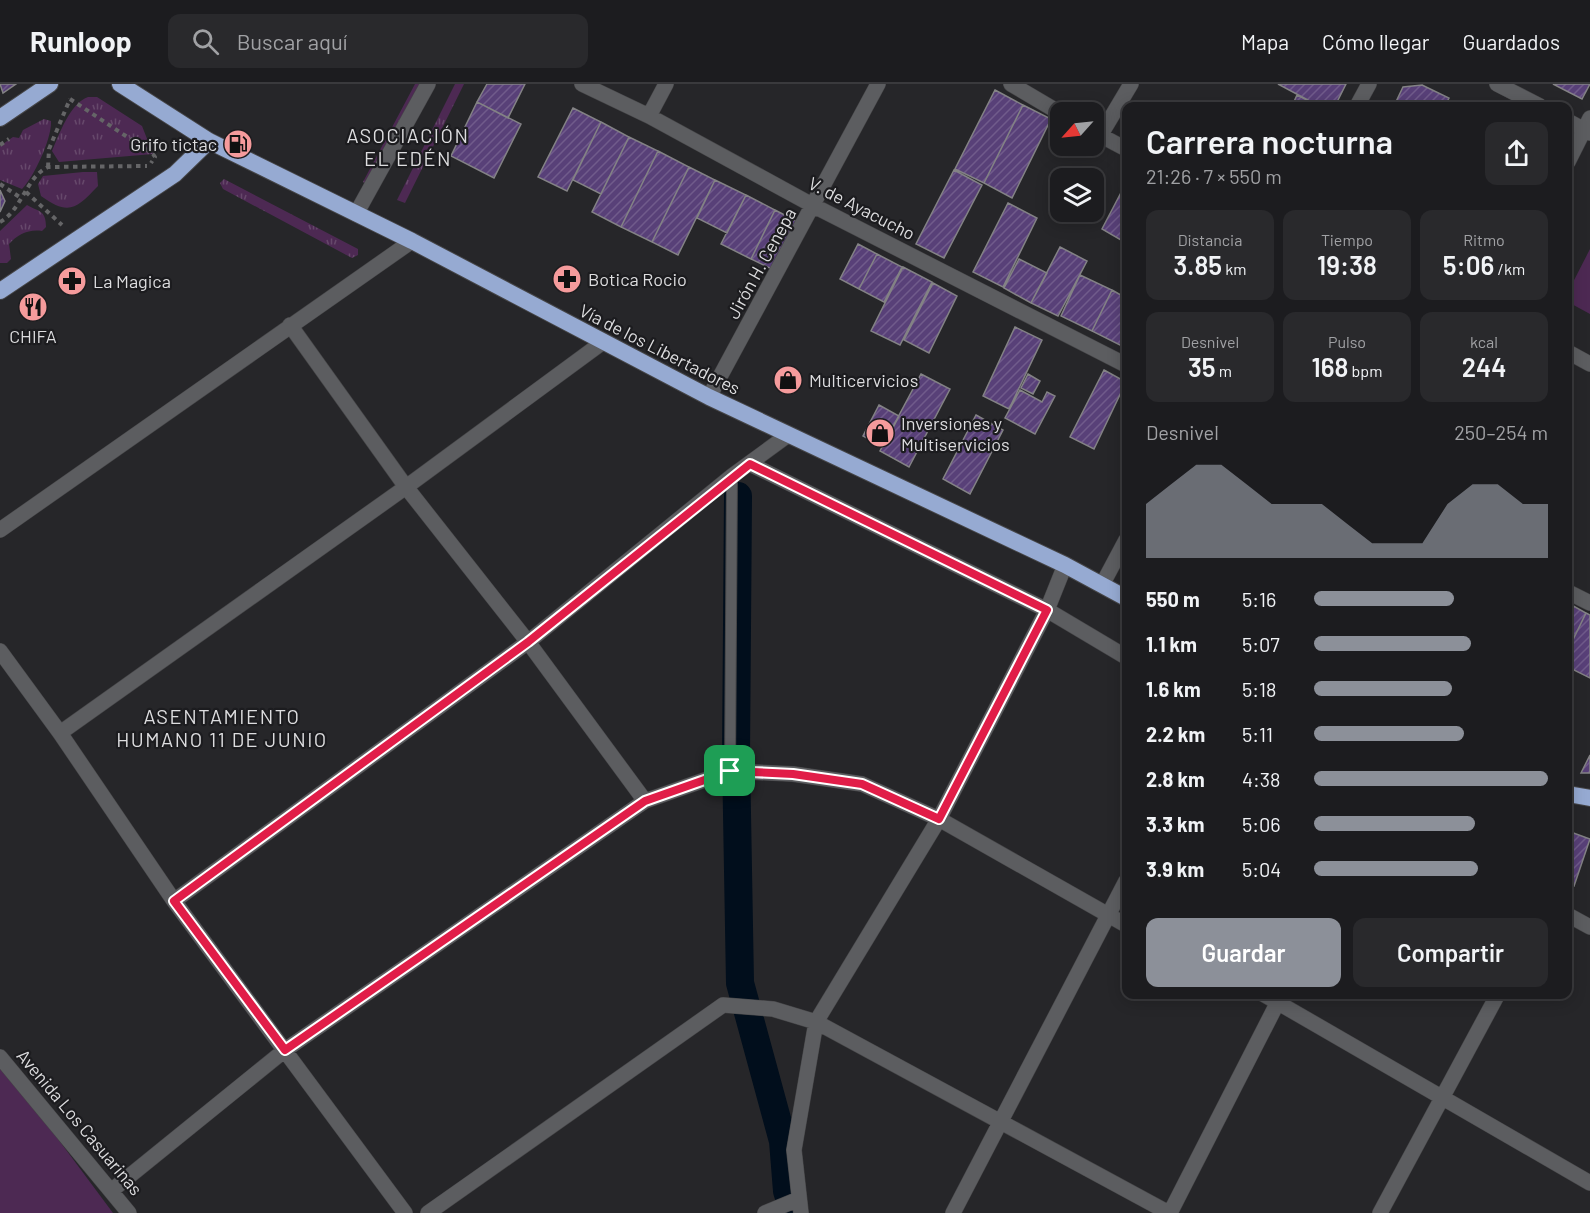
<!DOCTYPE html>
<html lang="es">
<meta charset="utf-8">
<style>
body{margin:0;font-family:Barlow,sans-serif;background:#29292c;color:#f1f3f6;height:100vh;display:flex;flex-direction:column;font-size:22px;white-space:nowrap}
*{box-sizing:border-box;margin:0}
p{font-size:20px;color:#a0a1a4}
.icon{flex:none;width:33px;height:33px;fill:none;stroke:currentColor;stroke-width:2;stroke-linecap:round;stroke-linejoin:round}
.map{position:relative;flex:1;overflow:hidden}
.side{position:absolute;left:1122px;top:18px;width:450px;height:897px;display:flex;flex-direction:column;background:#1c1c1f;border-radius:12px;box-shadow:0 3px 15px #0003,0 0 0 2px #3a3a3d}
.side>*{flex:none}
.needle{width:39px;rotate:243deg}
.tools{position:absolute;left:1050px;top:18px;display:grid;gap:12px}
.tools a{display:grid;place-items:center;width:54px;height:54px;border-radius:12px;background:#1c1c1f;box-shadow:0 3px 15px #0003,0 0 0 2px #3a3a3d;font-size:30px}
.pin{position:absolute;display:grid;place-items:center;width:51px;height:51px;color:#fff;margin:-26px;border-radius:12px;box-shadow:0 3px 9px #0006}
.round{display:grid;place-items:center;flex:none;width:63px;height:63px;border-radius:12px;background:#29292c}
.summary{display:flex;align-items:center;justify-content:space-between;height:102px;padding:0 24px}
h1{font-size:33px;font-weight:600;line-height:45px}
.metrics{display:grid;grid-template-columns:repeat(3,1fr);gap:9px;height:102px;padding:6px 24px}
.metrics div{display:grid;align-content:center;border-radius:12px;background:#29292c;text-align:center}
.metrics b{font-size:26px;font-weight:600}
.metrics small{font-size:16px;font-weight:400}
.metrics p{font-size:16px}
.chart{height:168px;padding:12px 24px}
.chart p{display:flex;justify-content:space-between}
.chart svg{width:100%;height:108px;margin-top:6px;fill:#8c9099;opacity:.7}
.action{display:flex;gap:12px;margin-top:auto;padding:12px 24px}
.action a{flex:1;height:69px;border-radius:12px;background:#8c9099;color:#fff;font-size:24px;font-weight:600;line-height:69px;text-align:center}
.action a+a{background:#29292c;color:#f1f3f6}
ul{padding:0 24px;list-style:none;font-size:20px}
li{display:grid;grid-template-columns:96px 72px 1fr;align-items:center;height:45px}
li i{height:15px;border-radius:8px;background:#8c9099}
header{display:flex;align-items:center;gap:36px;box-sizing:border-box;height:84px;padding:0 30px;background:#1c1c1f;border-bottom:2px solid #3a3a3d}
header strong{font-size:28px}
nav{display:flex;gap:33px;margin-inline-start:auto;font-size:21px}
.search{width:420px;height:54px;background:#29292c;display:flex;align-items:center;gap:15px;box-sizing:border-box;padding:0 21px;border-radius:12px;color:#a0a1a4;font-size:22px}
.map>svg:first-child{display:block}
.grass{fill:url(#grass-tufts)}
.park{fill:#4d2953}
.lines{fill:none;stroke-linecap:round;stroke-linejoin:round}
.canal{stroke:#010e1c;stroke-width:28}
.building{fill:url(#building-hatch);stroke:#838285;stroke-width:1.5}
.service-casing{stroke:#454547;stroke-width:12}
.minor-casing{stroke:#454547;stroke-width:16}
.trunk-casing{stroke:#454547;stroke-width:18}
.path{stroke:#656567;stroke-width:4;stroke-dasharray:4.5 4.5;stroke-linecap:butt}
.service{stroke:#5c5d60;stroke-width:10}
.minor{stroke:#5c5d60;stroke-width:15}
.trunk{stroke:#96aad2;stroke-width:16}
.route-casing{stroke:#fff;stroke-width:12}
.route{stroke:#e11d48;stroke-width:8}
.labels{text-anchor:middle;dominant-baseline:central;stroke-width:4.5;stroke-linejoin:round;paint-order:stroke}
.poi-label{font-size:18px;fill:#dddddf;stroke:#1c1c1f;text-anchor:start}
.street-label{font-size:18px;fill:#dddddf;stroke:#1c1c1f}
.neighbourhood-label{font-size:20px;letter-spacing:1.5px;fill:#dddddf;stroke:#1c1c1f}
</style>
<header>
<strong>Runloop</strong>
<div class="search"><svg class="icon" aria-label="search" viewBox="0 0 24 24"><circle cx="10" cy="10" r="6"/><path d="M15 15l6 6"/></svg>Buscar aquí</div>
<nav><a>Mapa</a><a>Cómo llegar</a><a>Guardados</a></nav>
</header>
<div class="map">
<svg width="1590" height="1129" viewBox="0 0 1590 1129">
<defs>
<pattern id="grass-tufts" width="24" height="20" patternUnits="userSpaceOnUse" patternTransform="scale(1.5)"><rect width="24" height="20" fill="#4d2953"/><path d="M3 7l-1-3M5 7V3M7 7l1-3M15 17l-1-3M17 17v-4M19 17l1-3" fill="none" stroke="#66486b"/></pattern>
<pattern id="building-hatch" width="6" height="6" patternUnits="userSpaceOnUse" patternTransform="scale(1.5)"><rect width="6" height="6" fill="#584078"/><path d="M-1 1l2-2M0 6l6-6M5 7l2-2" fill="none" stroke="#705b8b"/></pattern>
</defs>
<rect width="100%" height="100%" fill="#262629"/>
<!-- grass -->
<path class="grass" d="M415,0H423L369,102L363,98Z
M455,0H464L405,119L397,116Z
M88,13H97L142,42L153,70L59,78L52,67C59,51 70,19 88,13Z
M44,35L51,37C52,54 34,93 22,105L0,96V62L13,53L19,54L23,46Z
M83,88H97L98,102C76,125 69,132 41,112L38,100L43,92Z
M224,95L358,165V171L352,174L223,105L220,99Z
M27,121C39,128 46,126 46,143L42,147C29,145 18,150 9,160L11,175L7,179H0V147Z"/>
<!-- park -->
<path class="park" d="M1590,165V230L1568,218V208Z
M3,981L113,1129H0V983Z"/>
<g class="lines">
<!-- canal -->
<path class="canal" d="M738,412L736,673L740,899L783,1057L787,1107L794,1129"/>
</g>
<!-- building -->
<path class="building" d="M0,0H16L3,9Z
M487,0H525L508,34L477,18Z
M1278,0H1346L1335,22H1319Z
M1553,0H1590L1582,15Z
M1422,1L1449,14L1445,22H1394L1403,3Z
M995,6L1023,21L984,99L955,85Z
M1297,11L1319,22H1292Z
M477,18L521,40L494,94L451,72Z
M1023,21L1051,35L1012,114L984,99Z
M573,24L601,38L567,107L538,93Z
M601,38L629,53L601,110L573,96Z
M629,53L658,67L621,143L592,128Z
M658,67L689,83L652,158L621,143Z
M689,83L715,96L678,171L652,158Z
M954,86L982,101L944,174L916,160Z
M715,96L746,111L727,149L697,134Z
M1126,99V159L1102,145Z
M0,106L5,117L0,128Z
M746,111L775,126L751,175L721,160Z
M1008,119L1037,134L1003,203L973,188Z
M775,126L800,139L776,187L751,175Z
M858,160L877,170L859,205L840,195Z
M1060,163L1087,177L1058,232L1031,219Z
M877,170L902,183L884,218L859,205Z
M1019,175L1047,189L1031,219L1004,204Z
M903,183L932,198L900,261L871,247Z
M1080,191L1112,206L1092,247L1061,232Z
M933,199L957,212L929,269L904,256Z
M1112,206L1126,214V248L1120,261L1092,247Z
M1015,243L1042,256L1009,325L983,312Z
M1104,286L1126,298L1094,365L1070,353Z
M921,290L950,305L909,383L880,367Z
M1028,290L1040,297L1033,310L1021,304Z
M1020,306L1042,318L1047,308L1055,312L1035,350L1005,334Z
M879,321L899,332L883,363L863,352Z
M976,331L1003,346L970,410L943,395Z
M1568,519L1586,529L1568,566Z
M1586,529L1590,531V594L1568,583V566Z
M1568,624L1573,627L1568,638Z
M1590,671V689H1581Z
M1568,747L1590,755L1574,802L1568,800Z"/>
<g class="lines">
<!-- service casing -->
<g class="service-casing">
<path id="service" d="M730,687L732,392"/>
</g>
<!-- minor casing -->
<g class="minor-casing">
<path id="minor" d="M582,0L649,32L814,122L1126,281
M1011,0L1060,29
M1497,0L1540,22
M1357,22L1369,0
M649,32L666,0
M1568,37L1590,49
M1094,48L1126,65
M1100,52L1131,0
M1568,78L1590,34
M356,130L428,0
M290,241L406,403L528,558L645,717
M1568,268L1590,280
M709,313L878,0
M750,380L1047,526L1126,573
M0,446L412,157
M1102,501L1126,456
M1568,508L1590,519
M0,567L60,649L174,817L405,1129
M60,649L406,403L603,258
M174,817L528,558L732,392L788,351
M1568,831L1590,843
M1263,910L1590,1099
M0,973L129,1129
M111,1107L285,966L645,717L730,687L793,690L862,700L939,735L1126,841
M428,1129L723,921L773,925L816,938L1169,1129
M765,1129L799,1115
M801,1129L794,1066L816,938L939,735L1047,526L1065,481
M953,1129L1126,797
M1170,1129L1282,910
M1380,1129L1498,910"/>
</g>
<!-- trunk casing -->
<g class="trunk-casing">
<path id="trunk" d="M120,0L209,57L412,157L709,313L1065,481L1126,514
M0,34L50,0
M0,207L175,90L209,57
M1568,710L1590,714"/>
</g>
<!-- path -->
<path class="path" d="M70,15L153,70L155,73L151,79
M0,61L9,55
M48,83L49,65L70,15
M0,100L21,114
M26,108L62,141
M0,138C22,126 26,93 48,83L147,82"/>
<!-- service -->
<use href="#service" class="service"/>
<!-- minor -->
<use href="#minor" class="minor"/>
<!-- trunk -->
<use href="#trunk" class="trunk"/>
</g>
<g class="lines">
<!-- route casing -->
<g class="route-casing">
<path id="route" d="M750,380L1047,526L939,735L862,700L793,690L730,687L645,717L285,966L174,817L528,558Z"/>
</g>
<!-- route -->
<use href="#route" class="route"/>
</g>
<!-- icons -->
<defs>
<g id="fuel-disc" transform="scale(1.5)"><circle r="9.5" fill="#f59b9c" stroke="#1c1c1f"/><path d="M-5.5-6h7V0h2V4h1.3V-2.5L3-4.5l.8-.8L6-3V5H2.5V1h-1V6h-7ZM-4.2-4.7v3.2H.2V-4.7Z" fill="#111"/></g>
<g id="pharmacy-disc" transform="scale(1.5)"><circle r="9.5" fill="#f59b9c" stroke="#1c1c1f"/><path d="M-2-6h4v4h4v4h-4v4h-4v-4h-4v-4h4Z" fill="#111"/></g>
<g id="restaurant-disc" transform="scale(1.5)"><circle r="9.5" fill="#f59b9c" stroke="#1c1c1f"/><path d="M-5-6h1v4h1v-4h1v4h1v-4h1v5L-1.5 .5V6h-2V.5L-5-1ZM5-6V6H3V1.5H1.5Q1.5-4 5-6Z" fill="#111"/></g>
<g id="shop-disc" transform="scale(1.5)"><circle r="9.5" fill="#f59b9c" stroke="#1c1c1f"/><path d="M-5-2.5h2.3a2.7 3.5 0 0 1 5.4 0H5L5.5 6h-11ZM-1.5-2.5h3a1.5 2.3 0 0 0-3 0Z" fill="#111"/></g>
</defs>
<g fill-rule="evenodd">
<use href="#fuel-disc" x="238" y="60"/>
<use href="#pharmacy-disc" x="567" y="195"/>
<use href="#pharmacy-disc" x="72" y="197"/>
<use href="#restaurant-disc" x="33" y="223"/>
<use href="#shop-disc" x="788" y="296"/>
<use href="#shop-disc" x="880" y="349"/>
</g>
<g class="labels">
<!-- poi labels -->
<g class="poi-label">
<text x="217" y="60" text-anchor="end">Grifo tictac</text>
<text x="588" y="195">Botica Rocio</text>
<text x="93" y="197">La Magica</text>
<text x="33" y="252" text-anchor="middle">CHIFA</text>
<text x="809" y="296">Multicervicios</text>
<text x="901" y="339">Inversiones y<tspan x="901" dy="21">Multiservicios</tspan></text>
</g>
<!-- street labels -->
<g class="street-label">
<text transform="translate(862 124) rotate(27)">V. de Ayacucho</text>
<text transform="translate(761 179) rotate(-61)">Jirón H. Cenepa</text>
<text transform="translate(660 265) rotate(27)">Vía de los Libertadores</text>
<text transform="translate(80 1038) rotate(50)">Avenida Los Casuarinas</text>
</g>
<!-- neighbourhood labels -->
<g class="neighbourhood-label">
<text x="408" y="51">ASOCIACIÓN<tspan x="408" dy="23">EL EDÉN</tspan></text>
<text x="222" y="632">ASENTAMIENTO<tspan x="222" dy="23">HUMANO 11 DE JUNIO</tspan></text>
</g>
</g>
</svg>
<div class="tools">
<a><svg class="needle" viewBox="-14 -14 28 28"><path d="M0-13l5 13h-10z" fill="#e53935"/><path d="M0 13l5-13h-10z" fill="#a0a1a4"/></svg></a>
<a><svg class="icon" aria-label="layers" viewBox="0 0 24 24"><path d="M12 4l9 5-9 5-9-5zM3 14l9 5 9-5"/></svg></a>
</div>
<div class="pin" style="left:730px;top:687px;background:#1e9e55"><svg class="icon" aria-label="arrive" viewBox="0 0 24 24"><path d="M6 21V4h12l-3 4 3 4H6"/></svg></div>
<section class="side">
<div class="summary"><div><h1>Carrera nocturna</h1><p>21:26 · 7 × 550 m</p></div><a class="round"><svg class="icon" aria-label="share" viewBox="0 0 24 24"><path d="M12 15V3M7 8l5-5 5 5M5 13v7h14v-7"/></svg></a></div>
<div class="metrics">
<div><p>Distancia</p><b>3.85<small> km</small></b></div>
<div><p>Tiempo</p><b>19:38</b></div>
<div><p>Ritmo</p><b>5:06<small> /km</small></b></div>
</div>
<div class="metrics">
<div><p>Desnivel</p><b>35<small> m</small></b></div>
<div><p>Pulso</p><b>168<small> bpm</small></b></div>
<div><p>kcal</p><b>244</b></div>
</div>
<div class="chart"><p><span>Desnivel</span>250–254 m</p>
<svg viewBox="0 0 160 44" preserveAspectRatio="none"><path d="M0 44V22L10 14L20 6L30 6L40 14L50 22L60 22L70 22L80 30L90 38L100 38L110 38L120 22L130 14L140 14L150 22L160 22V44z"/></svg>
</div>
<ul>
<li><b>550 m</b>5:16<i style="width:60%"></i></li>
<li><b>1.1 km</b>5:07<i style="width:67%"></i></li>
<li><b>1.6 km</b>5:18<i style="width:59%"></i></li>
<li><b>2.2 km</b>5:11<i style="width:64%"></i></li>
<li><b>2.8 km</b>4:38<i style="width:100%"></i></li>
<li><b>3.3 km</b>5:06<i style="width:69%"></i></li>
<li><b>3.9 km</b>5:04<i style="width:70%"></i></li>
</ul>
<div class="action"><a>Guardar</a><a>Compartir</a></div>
</section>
</div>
